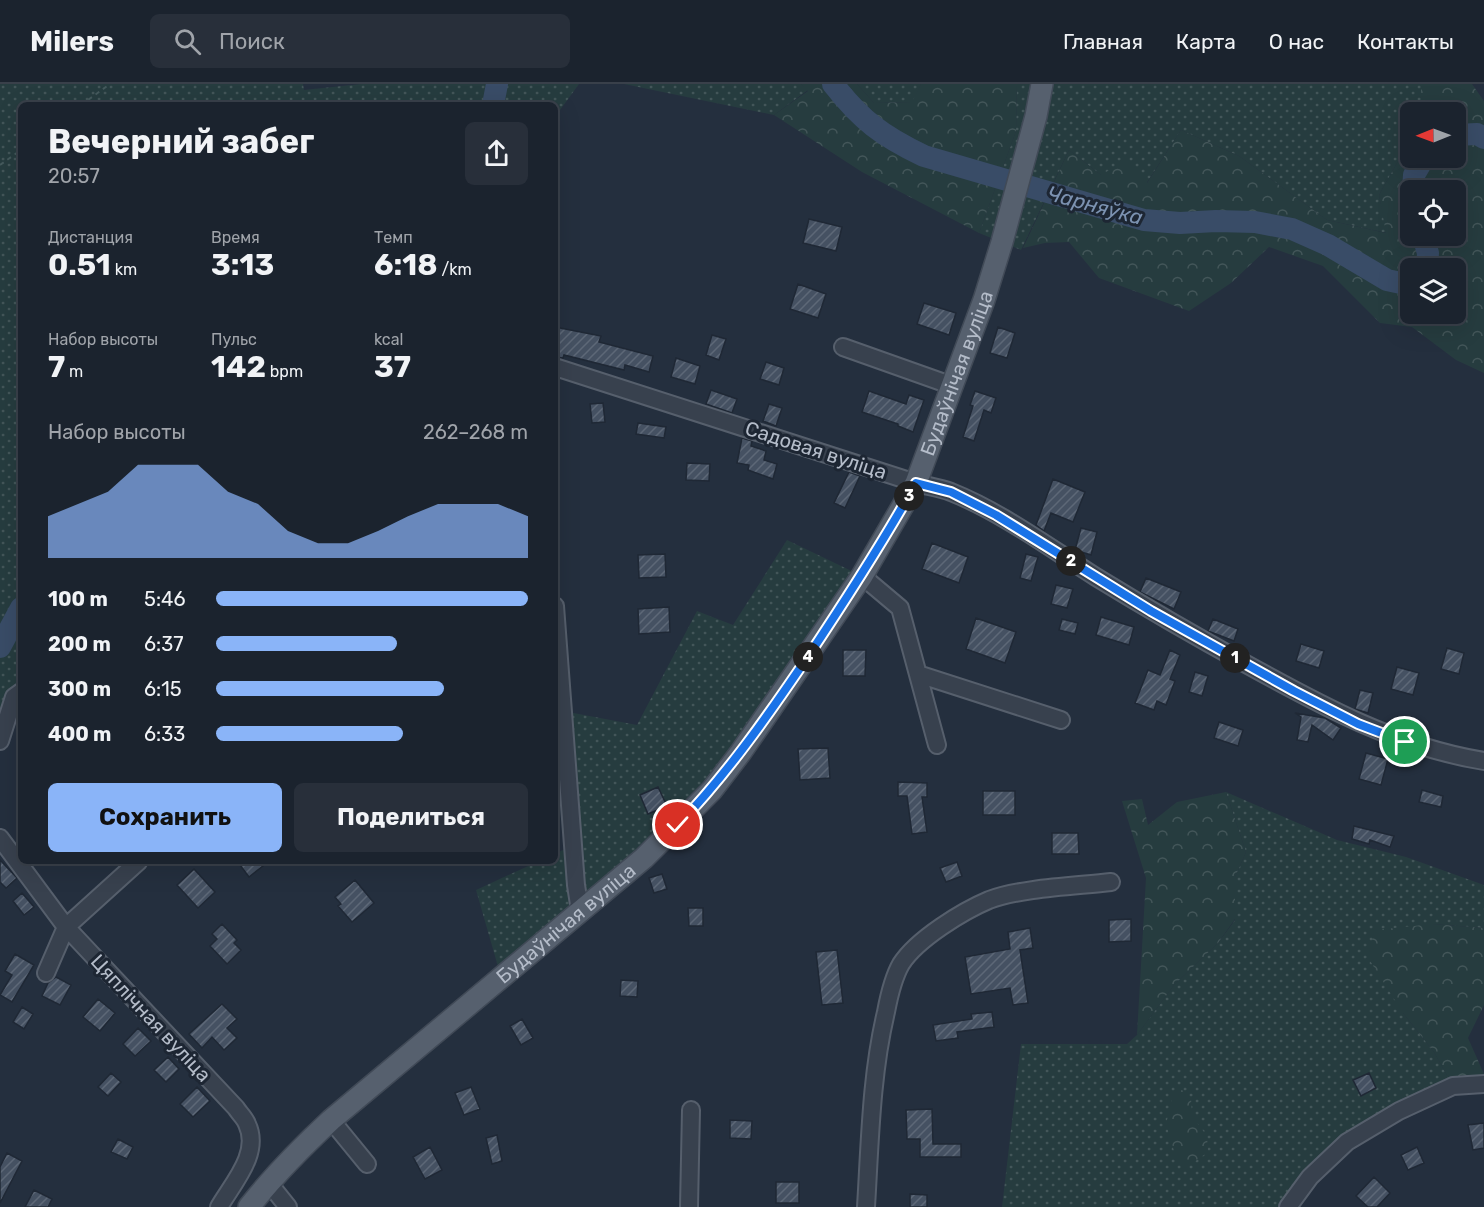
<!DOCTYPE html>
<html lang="ru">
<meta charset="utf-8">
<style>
body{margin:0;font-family:Rubik,sans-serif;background:#282f3a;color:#f1f3f6;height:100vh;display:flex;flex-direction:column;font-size:22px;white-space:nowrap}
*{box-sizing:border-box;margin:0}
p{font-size:20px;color:#a0a4aa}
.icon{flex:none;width:33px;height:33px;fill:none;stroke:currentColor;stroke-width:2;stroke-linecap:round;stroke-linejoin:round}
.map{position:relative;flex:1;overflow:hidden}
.side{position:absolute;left:18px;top:18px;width:540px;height:762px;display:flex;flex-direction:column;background:#1b232e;border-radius:9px;box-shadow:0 6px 24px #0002,0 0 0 2px #39404a}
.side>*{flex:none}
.needle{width:39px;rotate:269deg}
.fabs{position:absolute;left:1400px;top:18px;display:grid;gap:12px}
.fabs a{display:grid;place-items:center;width:66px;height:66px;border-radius:9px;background:#1b232e;box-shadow:0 6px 24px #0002,0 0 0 2px #39404a;font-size:30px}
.pin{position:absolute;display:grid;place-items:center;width:51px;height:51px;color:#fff;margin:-26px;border:3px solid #fff;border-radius:50%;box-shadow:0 2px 6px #0007}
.km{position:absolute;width:30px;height:30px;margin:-15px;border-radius:50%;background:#222;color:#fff;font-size:16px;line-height:30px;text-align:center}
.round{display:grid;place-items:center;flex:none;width:63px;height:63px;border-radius:9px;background:#282f3a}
.headline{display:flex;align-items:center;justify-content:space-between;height:102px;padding:0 30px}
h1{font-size:33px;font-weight:700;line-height:45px}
.metrics{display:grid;grid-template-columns:repeat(3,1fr);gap:9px;height:102px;padding:6px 30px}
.metrics div{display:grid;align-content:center}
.metrics b{font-size:30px;font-weight:700}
.metrics small{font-size:16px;font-weight:400}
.metrics p{font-size:16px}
.chart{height:168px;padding:12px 30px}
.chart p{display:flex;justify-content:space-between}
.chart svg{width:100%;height:108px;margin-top:6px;fill:#8ab4f8;opacity:.7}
.action{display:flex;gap:12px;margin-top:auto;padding:12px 30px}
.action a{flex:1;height:69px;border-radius:9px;background:#8ab4f8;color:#111;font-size:24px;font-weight:700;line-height:69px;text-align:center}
.action a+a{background:#282f3a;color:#f1f3f6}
ul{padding:0 30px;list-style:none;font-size:20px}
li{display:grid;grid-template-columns:96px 72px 1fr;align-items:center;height:45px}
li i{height:15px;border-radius:8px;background:#8ab4f8}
header{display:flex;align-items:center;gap:36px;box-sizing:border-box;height:84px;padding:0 30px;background:#1b232e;border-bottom:2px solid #39404a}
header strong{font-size:28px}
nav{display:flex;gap:33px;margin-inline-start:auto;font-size:21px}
.search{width:420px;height:54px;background:#282f3a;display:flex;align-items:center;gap:15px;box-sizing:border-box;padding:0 21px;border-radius:9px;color:#a0a4aa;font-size:22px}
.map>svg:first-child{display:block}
.grass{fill:url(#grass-dots)}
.forest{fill:url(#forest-crowns);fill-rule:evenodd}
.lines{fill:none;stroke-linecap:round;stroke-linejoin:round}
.river{stroke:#394c67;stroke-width:22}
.building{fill:url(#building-hatch);stroke:#1f2835;stroke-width:1.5}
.minor-casing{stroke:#565f6c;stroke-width:20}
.major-casing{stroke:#414a57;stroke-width:24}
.path{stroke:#44595c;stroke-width:2;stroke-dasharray:4.5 4.5;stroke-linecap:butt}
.minor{stroke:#38414e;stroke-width:16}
.major{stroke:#56606e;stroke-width:21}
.route-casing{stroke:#fff;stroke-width:12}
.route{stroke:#1a73e8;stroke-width:8}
.labels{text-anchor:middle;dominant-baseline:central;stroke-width:6;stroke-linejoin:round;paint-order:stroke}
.street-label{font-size:20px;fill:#b4bcc9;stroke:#1d2633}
.water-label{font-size:21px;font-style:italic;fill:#7c92b1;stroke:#1d2633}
</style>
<header>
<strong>Milers</strong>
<div class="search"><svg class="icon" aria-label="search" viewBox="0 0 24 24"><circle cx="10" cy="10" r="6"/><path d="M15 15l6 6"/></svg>Поиск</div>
<nav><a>Главная</a><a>Карта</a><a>О нас</a><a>Контакты</a></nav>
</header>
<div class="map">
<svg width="1484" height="1123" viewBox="0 0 1484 1123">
<defs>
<pattern id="grass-dots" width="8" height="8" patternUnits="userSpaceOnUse" patternTransform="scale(1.5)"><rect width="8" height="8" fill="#263c3f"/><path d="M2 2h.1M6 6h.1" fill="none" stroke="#435659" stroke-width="1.8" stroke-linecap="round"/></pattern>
<pattern id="forest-crowns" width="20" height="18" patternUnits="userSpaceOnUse" patternTransform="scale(1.5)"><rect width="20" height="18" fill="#263c3f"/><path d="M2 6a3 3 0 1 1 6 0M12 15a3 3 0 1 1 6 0" fill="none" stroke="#435659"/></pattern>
<pattern id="building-hatch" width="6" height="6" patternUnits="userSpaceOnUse" patternTransform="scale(1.5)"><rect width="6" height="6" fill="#455162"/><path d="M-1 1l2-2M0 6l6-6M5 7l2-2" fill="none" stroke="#5d6877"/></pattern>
</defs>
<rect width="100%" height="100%" fill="#242f3e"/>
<!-- grass -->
<path class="grass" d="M0,0H303L304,6L361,0H498L501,3L502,0H579L555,33V21H21V608L0,657Z
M624,0H801L808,6L774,31Z
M857,0H921L913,18L874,19Z
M1017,0H1421V28H1410V56L1379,111L1387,149L1327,136L1239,72L1181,46L1146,100L1101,91L1069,66L1021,166L979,149L1016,47Z
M787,456L862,492L712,706L501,893L476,806L539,777H555V770L573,761L563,627L637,641L697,527L733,541Z
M1226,708L1337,756L1406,773L1484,801V844L1433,840L1403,929L1434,968L1453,1002L1347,1058L1288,1123H1002L1021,960H1127L1137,951L1174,901L1218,859L1235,836V793L1246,768Z"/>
<!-- forest -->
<path class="forest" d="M801,0H857L874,19L912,18L921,0H1017L1016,47L979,149L862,88L774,31L808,7Z
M1421,0H1472L1484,17V289L1456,276L1412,243L1380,239L1323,182L1269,163L1231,199L1189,227L1099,194L1069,158L1045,159L1023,164L1069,66L1101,91L1126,76L1147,99L1181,46L1239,72L1327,136L1386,149L1379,111L1410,56V74H1455V28H1421ZM1410,106H1455V152H1410ZM1455,184V230H1410V184Z
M1226,708L1246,768L1235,793V835L1218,859L1174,901L1137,951L1146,794L1122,717L1142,715L1148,741L1177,718Z
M1433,840L1484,844V921L1468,954L1484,990L1453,1002L1434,968L1403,929L1367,872L1375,846Z
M1183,1006L1191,1014L1192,1032L1207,1052L1208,1068L1190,1081L1177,1077L1166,1040L1174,1008Z"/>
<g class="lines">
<!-- river -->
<path class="river" d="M833,0C861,36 882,52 924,72L1144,136L1180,139L1216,137L1255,138L1292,145L1328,161L1387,196L1410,201
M493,21L497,0
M1455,51L1477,50L1484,54
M1413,106L1414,91L1424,74
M1423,152L1428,169L1427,184
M0,563L21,524"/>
</g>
<!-- building -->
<path class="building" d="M809,135L842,143L836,167L803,159Z
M798,200L826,210L818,234L790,225Z
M924,219L956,229L949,251L917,240Z
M555,243L601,252L599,258L653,272L649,288L625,281L624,286L564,271L563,274L555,273Z
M998,243L1015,249L1007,274L990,269Z
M712,251L726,255L719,276L706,271Z
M676,274L700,282L695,300L671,293Z
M766,278L784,284L779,301L760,295Z
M711,306L737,315L732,329L706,320Z
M869,307L906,320L909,311L924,316L913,348L898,342V340L862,328Z
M975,307L996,314L991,329L984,326L974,357L963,353L973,322L970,321Z
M603,319L605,338L592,339L590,320Z
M769,320L782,324L776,342L763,337Z
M638,339L666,343L664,354L636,350Z
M742,354L752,357L751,362L766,367L764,376L777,380L773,395L748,386L749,381L737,379Z
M687,379L710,380L709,397L686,396Z
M849,388L860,392L845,424L834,419Z
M1053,395L1085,408L1073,438L1051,429L1044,447L1036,441Z
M1081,444L1097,448L1091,471L1075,466Z
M932,459L968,473L959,499L922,485Z
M665,470L666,493L639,494L638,471Z
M1026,470L1038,473L1031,497L1020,494Z
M1146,494L1181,508L1174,525L1140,508Z
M1056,501L1073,505L1067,524L1051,520Z
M669,523L670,548L639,550L638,525Z
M1101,533L1134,543L1129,561L1096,551Z
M976,534L1016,548L1005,579L966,565Z
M1062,535L1078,539L1075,550L1059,546Z
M1213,535L1238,545L1234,557L1208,547Z
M1301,560L1324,567L1319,584L1296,577Z
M1447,564L1464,569L1459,590L1441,585Z
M843,566H866L865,592H843Z
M1170,566L1180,571L1170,595L1175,597L1166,621L1157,617L1154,626L1135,619L1148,586L1160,591Z
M1397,583L1419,589L1413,611L1391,605Z
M1195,588L1208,592L1202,612L1189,608Z
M1360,606L1373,609L1368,629L1355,625Z
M1295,629L1325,634L1341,644L1333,656L1312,641L1308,658L1297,656L1301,633Z
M1219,638L1243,646L1238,662L1214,654Z
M828,664L830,694L800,696L798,665Z
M1366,669L1388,675L1381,701L1359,695Z
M898,698L927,699V713H922L927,748L912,750L907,712H898Z
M658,703L667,722L648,730L640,711Z
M1422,706L1443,712L1441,723L1419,718Z
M983,707H1015V731H983Z
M1354,742L1394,752L1390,763L1370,756L1369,760L1352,755Z
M1052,749H1078L1079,770H1052Z
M0,776L17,794L6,804L0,798Z
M237,777H269L249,793Z
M957,778L962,792L946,798L940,784Z
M194,785L215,808L198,824L177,801Z
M662,790L667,805L654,809L649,794Z
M355,796L374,819L352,838L338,822L341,820L335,813Z
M22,809L34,823L24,831L13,817Z
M688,824H703V842H689Z
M1131,835V857L1109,858V836Z
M222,840L237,856L234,859L241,866L227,880L210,862L217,855L212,850Z
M1030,844L1033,864L1020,866L1028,919L1013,921L1010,904L971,910L965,873L1010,865L1008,848Z
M837,866L843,919L822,921L816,868Z
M15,870L34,881L12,918L0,911L12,891L5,887Z
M56,893L71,901L60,921L42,912L48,899Z
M621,896L638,897L637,913L620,912Z
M98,915L115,929L100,947L83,933Z
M222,920L237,935L227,944L237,954L224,966L212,953L202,964L189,950Z
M22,923L33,930L24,945L13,938Z
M992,928L994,943L957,948L958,954L936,957L933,941L972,935L971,930Z
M522,935L533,954L521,961L510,942Z
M138,944L151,957L135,972L123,960Z
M168,973L179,985L166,998L154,986Z
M111,989L121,998L108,1012L98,1003Z
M1369,989L1376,1004L1361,1012L1353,996Z
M197,1003L210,1017L193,1033L180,1020Z
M471,1003L480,1025L464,1031L455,1009Z
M932,1025L933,1060H961V1073H920V1055H907L906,1026Z
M730,1036L752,1037L751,1055L730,1054Z
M1484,1039V1064L1473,1066L1468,1041Z
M497,1051L502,1077L492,1080L486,1054Z
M118,1055L133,1063L127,1075L111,1068Z
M430,1063L442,1086L425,1095L413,1073Z
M1417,1063L1424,1079L1408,1086L1401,1071Z
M7,1069L22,1077L0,1119V1083Z
M1374,1093L1390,1109L1377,1123H1368L1356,1112Z
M776,1098H799V1119H776Z
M34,1106L52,1115L48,1123H25Z
M910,1110L927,1111V1123H910Z"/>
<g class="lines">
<!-- minor casing -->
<g class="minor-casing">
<path id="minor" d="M843,263L953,302
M555,283L916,399C927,402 940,404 951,408C1001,428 1050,464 1096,493C1145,523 1195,552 1246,580C1322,622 1397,663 1484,677
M862,492L900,524L937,661
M555,522L576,801L580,827
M918,590L1061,636
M0,657L14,613L21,608
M0,754L66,843L236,1024C239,1029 245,1034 247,1040C261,1069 233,1099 219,1123
M46,889L66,843L139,777
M331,1036L367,1080
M268,1098L288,1123
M689,1123L691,1026
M866,1123C870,1058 871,991 886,928C889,912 893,894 901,880C917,855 963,827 989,816C1020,804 1077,802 1111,798
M1288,1123L1310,1093L1347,1058L1399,1027L1453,1002L1484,1000"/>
</g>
<!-- major casing -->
<g class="major-casing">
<g id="major">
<path id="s1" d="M249,1123C274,1091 302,1063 331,1036L644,774L712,706L741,668L862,492L916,399L984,216L1002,158L1036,32L1042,0"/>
</g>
</g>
<!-- path -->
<path class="path" d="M81,21L110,0
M0,81L21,66"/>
<!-- minor -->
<use href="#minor" class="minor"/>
<!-- major -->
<use href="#major" class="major"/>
</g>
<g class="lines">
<!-- route casing -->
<g class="route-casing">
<path id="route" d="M678,741C727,690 767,633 807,574C845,517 882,460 916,399L951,408L996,431L1151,527L1294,607L1358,640L1405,658"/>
</g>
<!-- route -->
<use href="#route" class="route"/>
</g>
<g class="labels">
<!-- street labels -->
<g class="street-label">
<text stroke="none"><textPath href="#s1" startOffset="1110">Будаўнічая вуліца</textPath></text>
<text transform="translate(816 366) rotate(18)">Садовая вуліца</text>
<text stroke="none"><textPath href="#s1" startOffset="426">Будаўнічая вуліца</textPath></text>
<text transform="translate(151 934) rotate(47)">Цяплічная вуліца</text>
</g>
<!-- water labels -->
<g class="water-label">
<text transform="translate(1095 121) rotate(15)">Чарняўка</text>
</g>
</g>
</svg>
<div class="fabs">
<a><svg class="needle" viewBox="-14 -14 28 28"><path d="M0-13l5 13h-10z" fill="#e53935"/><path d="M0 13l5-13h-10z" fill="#a0a4aa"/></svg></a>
<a><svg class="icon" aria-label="locate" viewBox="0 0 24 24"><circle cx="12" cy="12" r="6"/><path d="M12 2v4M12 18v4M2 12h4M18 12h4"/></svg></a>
<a><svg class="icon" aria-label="layers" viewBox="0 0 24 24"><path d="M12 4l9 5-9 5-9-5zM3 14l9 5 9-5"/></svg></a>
</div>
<div class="pin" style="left:1405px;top:658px;background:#1e9e55"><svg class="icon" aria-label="arrive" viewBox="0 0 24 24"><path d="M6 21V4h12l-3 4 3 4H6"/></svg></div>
<div class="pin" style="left:678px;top:741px;background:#d93025"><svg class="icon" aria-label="check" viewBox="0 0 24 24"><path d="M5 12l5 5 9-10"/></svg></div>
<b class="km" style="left:1235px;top:574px">1</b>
<b class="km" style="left:1071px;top:477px">2</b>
<b class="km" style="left:909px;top:412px">3</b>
<b class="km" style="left:808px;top:573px">4</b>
<section class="side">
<div class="headline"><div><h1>Вечерний забег</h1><p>20:57</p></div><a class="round"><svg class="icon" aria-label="share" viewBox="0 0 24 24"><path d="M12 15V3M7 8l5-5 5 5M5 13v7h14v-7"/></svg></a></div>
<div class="metrics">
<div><p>Дистанция</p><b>0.51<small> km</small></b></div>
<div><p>Время</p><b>3:13</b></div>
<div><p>Темп</p><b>6:18<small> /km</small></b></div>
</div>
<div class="metrics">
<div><p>Набор высоты</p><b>7<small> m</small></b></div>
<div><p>Пульс</p><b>142<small> bpm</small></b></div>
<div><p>kcal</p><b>37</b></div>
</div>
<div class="chart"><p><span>Набор высоты</span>262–268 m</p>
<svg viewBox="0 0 160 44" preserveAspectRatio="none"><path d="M0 44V27L10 22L20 17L30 6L40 6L50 6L60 17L70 22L80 33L90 38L100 38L110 33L120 27L130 22L140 22L150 22L160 27V44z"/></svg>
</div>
<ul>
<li><b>100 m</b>5:46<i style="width:100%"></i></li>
<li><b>200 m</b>6:37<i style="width:58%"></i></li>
<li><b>300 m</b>6:15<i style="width:73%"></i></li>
<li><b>400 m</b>6:33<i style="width:60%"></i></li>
</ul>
<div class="action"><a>Сохранить</a><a>Поделиться</a></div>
</section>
</div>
